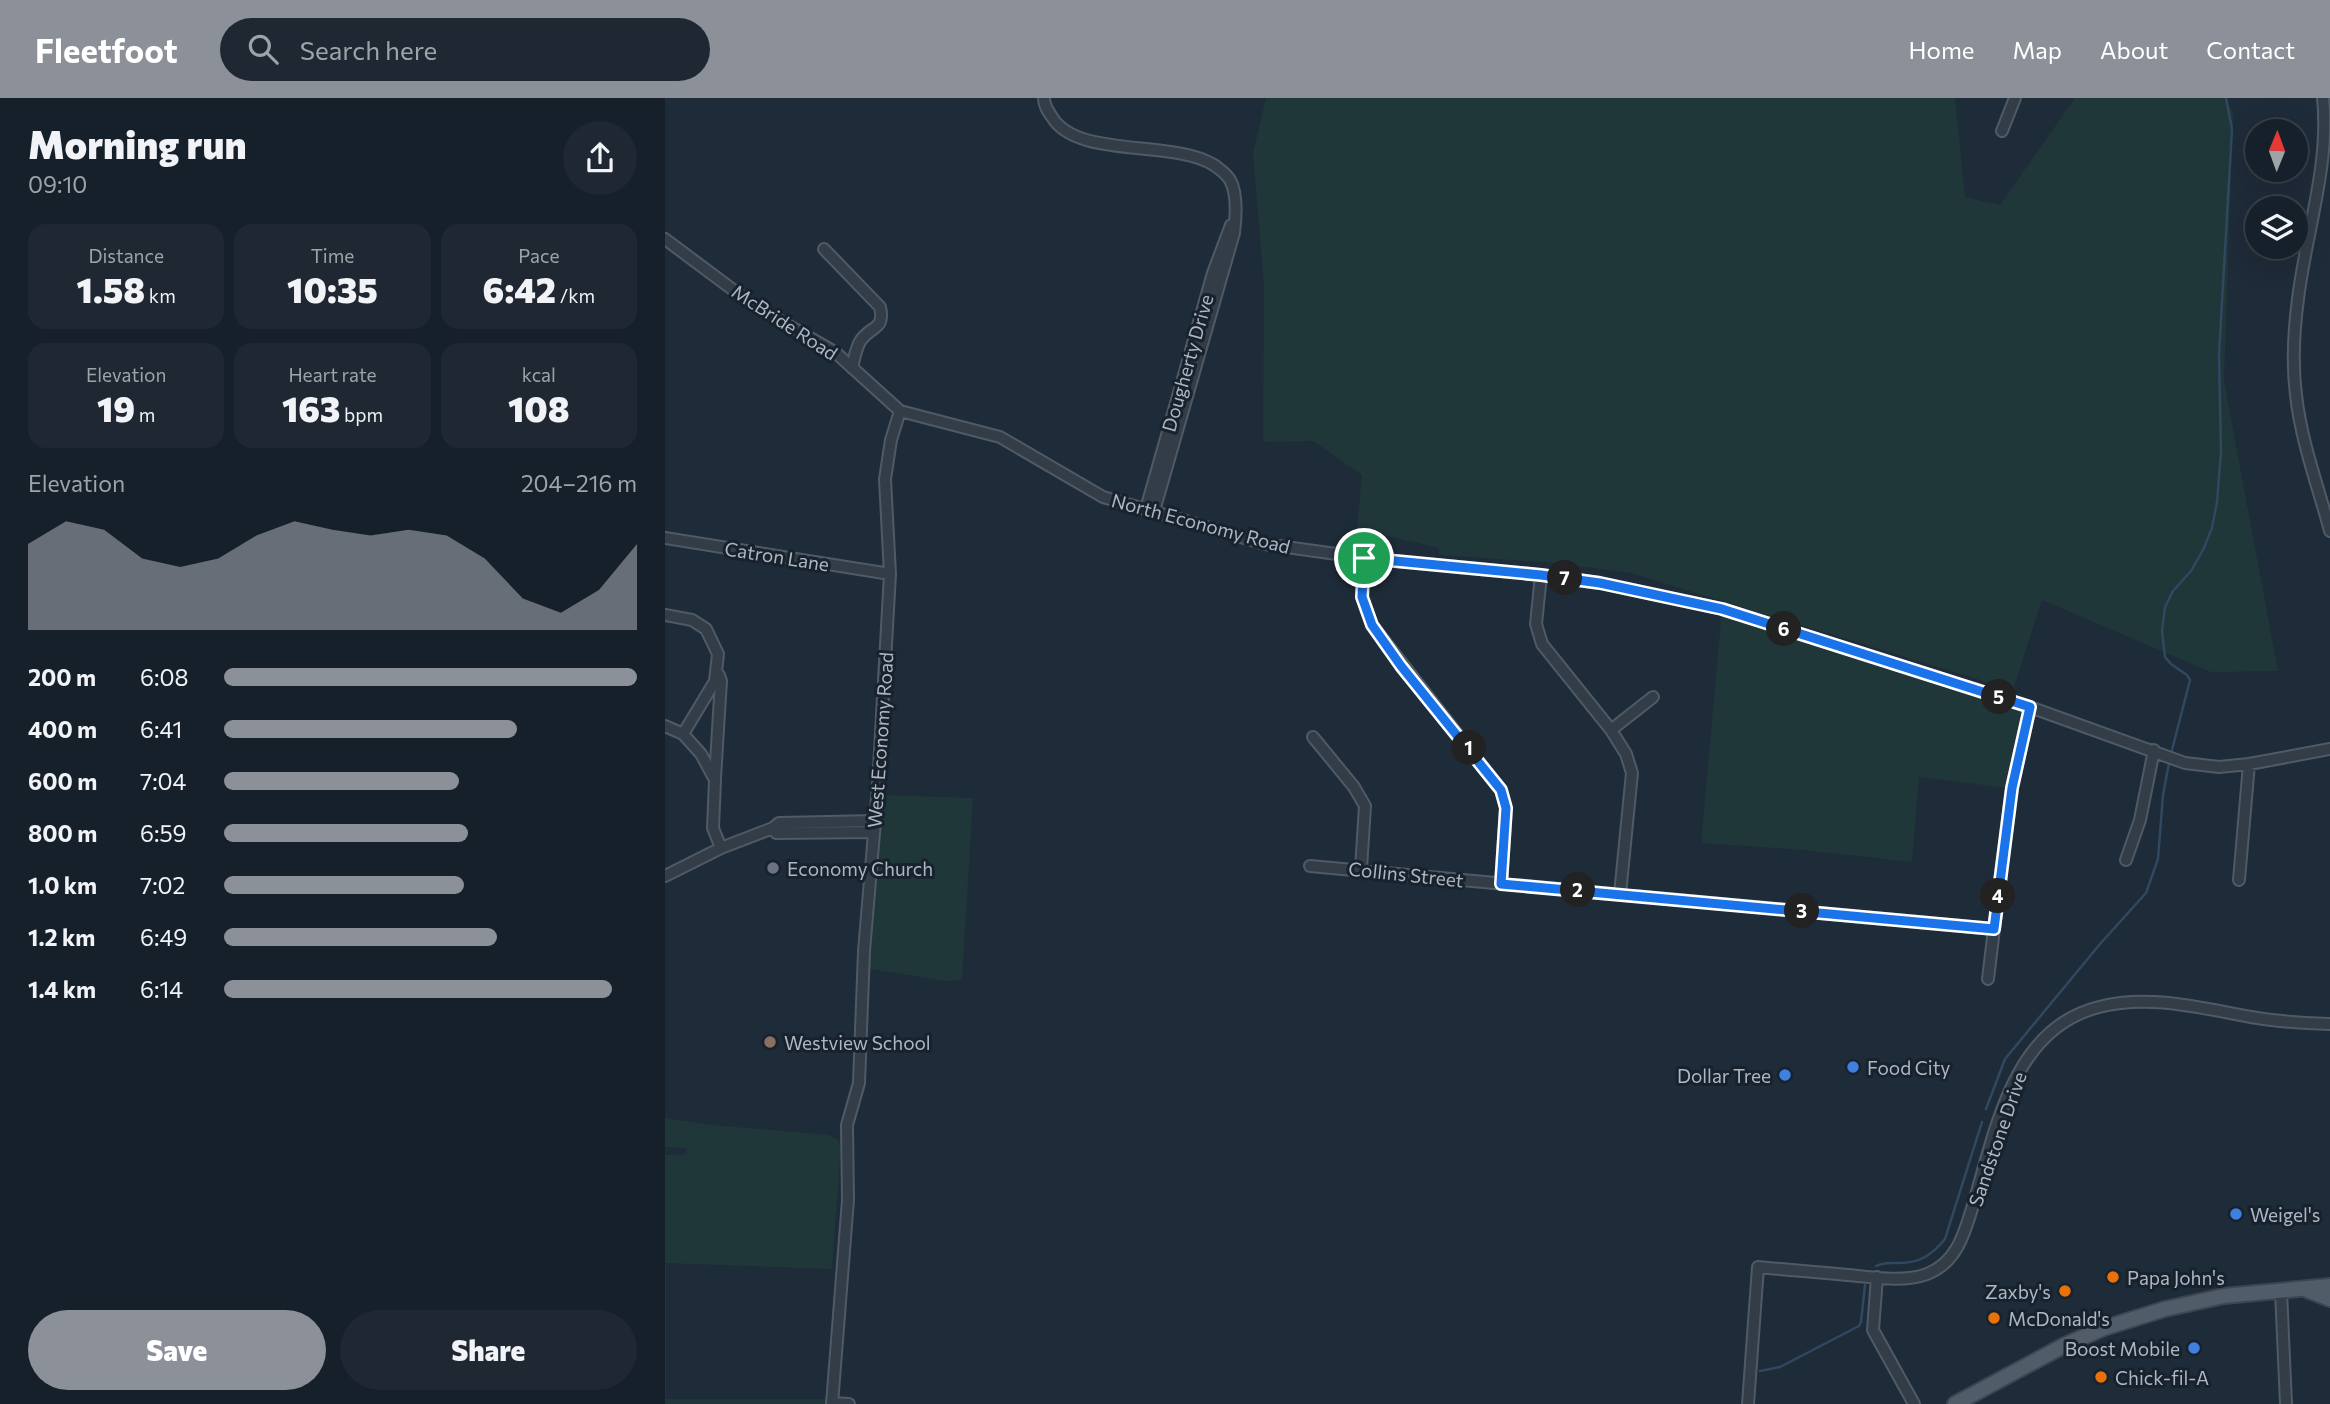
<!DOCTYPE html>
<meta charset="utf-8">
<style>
body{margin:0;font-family:Commissioner,sans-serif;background:#1f2832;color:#f1f3f6;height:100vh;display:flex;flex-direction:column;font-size:26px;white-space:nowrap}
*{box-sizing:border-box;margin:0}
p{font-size:23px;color:#9ea3a8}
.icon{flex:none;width:38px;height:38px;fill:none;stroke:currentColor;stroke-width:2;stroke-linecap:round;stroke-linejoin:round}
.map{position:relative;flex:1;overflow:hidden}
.side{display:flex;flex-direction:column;background:#16202a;width:665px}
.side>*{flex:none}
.needle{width:46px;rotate:1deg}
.buttons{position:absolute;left:1580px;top:21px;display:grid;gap:14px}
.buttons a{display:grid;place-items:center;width:63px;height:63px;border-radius:50%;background:#16202a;box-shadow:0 7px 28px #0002,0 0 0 2px #353e47;font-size:35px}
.pin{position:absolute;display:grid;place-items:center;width:60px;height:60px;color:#fff;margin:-30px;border:4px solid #fff;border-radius:50%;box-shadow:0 2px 7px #0007}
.km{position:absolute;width:35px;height:35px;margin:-18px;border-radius:50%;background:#222;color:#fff;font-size:19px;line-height:35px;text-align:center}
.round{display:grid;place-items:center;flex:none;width:74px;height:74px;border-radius:37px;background:#1f2832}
.head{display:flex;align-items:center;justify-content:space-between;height:119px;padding:0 28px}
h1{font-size:38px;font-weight:800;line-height:52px}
.stats{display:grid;grid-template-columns:repeat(3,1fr);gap:10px;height:119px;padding:7px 28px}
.stats div{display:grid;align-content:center;border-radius:18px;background:#1f2832;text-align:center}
.stats b{font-size:35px;font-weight:800}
.stats small{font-size:19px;font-weight:400}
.stats p{font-size:19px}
.chart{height:196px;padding:14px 28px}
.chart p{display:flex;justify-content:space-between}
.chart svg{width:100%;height:126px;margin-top:7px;fill:#8c9099;opacity:.7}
.action{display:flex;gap:14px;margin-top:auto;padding:14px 28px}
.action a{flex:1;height:80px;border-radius:42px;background:#8c9099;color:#fff;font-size:28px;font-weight:800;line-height:80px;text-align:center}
.action a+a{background:#1f2832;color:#f1f3f6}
ul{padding:0 28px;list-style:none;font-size:23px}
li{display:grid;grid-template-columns:112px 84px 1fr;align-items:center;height:52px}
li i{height:18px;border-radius:9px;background:#8c9099}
header{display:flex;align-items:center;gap:42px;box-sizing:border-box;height:98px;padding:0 35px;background:#8c9099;color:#fff}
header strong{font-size:33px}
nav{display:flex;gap:38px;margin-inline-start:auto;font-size:24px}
.search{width:490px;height:63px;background:#1f2832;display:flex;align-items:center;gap:18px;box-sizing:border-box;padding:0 24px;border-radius:38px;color:#9ea3a8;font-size:26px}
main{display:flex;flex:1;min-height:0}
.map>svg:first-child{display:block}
.green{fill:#203739}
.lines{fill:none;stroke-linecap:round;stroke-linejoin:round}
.stream{stroke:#304860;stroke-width:2.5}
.minor-casing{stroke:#4f5a66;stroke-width:14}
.major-casing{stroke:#3b4652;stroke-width:18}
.minor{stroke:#323d48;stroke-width:10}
.major{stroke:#505c68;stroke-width:14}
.route-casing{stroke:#fff;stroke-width:14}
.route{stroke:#1a73e8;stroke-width:9}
.worship-dot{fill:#6b7280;stroke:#18222c;stroke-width:2.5}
.education-dot{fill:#8d6e63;stroke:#18222c;stroke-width:2.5}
.shop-dot{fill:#3f7fe0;stroke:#18222c;stroke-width:2.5}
.food-dot{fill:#e8710a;stroke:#18222c;stroke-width:2.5}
.labels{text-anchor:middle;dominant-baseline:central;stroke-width:6;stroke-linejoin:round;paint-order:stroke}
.street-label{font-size:19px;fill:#acb7c5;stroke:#18222c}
.poi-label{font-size:19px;fill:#acb7c5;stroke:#18222c;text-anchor:start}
</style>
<header>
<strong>Fleetfoot</strong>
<div class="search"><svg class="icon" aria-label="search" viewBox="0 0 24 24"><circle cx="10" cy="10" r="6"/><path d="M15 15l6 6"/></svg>Search here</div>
<nav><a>Home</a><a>Map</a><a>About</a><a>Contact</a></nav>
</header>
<main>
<section class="side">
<div class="head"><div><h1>Morning run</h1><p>09:10</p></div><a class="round"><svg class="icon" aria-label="share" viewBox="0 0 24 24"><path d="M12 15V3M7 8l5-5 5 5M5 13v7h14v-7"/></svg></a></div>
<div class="stats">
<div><p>Distance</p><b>1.58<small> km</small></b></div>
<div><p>Time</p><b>10:35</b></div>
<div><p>Pace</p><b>6:42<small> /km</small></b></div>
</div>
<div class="stats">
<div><p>Elevation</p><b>19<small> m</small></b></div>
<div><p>Heart rate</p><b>163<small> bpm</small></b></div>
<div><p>kcal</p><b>108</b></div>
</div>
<div class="chart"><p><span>Elevation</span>204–216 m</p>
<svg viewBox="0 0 160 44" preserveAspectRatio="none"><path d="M0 44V14L10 6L20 9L30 19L40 22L50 19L60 11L70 6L80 9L90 11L100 9L110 11L120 19L130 33L140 38L150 30L160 14V44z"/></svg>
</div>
<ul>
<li><b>200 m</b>6:08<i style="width:100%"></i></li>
<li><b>400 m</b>6:41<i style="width:71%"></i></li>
<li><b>600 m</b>7:04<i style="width:57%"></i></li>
<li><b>800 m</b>6:59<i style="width:59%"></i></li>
<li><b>1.0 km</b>7:02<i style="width:58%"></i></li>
<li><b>1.2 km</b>6:49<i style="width:66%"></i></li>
<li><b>1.4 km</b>6:14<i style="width:94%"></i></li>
</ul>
<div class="action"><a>Save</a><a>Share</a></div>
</section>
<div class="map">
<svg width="1665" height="1306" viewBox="0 0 1665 1306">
<rect width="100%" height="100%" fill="#1e2b38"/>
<!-- green -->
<path class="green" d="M601,0H1290L1300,99L1335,107L1410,0H1561L1568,15L1559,283L1613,573L1546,574L1377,502L1348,592L966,475L891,465L777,457L774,456V450L692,431L697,377L648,343L598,344L599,186L588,55Z
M1057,511L1160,544V551L1358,613L1343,690L1254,679L1247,764L1139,752L1036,745Z
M217,697L308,700L297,882L282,883L204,871Z
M0,1020L47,1027L163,1037L173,1042L176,1049L167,1171L1,1165V1301H167V1306H0V1057L22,1056V1050L0,1049Z"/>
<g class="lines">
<!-- stream -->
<path class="stream" d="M1507,652L1525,582L1522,577L1506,566L1500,559L1497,533L1500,509L1508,493L1526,473L1538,452L1547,430L1552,404L1556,354L1554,256L1567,31L1561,0
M1321,1011L1340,961L1435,846L1481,795L1493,761L1498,697L1504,665
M1211,1168C1219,1164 1226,1165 1234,1165C1255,1165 1267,1157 1280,1141L1317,1024
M1095,1273L1115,1269L1194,1228L1196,1224L1200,1187"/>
<!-- minor casing -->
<g class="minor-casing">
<path id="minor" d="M379,0C379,8 383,13 387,19C412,61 507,41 549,67C554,71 561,75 565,82C573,96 571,119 569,135L489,413
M1658,0C1665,68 1641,134 1633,201C1629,231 1627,266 1631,297C1636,343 1653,388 1665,433
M1337,33L1350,0
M0,141L91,209L170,254L235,313L335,339L438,399L600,446L700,460L876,477L935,485L1057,511L1365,609L1520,665L1554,669L1584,666L1665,651
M159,151L215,209C220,232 207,227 196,242C191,249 189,262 187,270
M481,411L548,175L566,127
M0,440L225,476
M700,460L697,499L707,527L836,692L841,710L836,786
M876,477L871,526L877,546L946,632L961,656L967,675L955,796
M0,517L27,522L41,531L53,556L50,583L18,636
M0,628L18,636L36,656L50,682L48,730L56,750
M946,632L988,599
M648,639L689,689L700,708L696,771
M50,680L56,583L54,577
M108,730L111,735L209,734
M1461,762L1475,722L1489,652
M645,768L1329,831L1323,881
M0,778L56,750L108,730L114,725L210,723
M1574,782L1584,666
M1329,831L1347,690L1365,609
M1212,1179L1208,1232L1249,1306
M1616,1193L1621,1306
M167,1305L184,1306
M167,1306L183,1102L182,1027L194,985L199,853L213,688L225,476L220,381L226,342L235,313
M1083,1306L1093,1169C1123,1172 1153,1174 1183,1177C1207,1179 1238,1185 1262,1176C1293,1164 1300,1133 1309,1104C1331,1031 1348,930 1434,909C1485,896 1535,910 1586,919C1612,924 1638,925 1665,926"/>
</g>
<!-- major casing -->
<g class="major-casing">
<path id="major" d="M1642,1192L1665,1201
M1290,1306L1400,1247L1439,1230L1500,1211L1559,1198L1665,1188"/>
</g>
<!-- minor -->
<use href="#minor" class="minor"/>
<!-- major -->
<use href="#major" class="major"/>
</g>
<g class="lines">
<!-- route casing -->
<g class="route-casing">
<path id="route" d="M699,460L876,477L935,485L1057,511L1365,609L1347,690L1329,831L836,786L841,710L836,692L736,568L707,527L697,499Z"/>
</g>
<!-- route -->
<use href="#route" class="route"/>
</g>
<!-- markers -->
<circle class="worship-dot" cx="108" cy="770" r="7"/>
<circle class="education-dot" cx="105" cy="944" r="7"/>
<g class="shop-dot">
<circle cx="1188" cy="969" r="7"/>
<circle cx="1120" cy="977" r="7"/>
<circle cx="1571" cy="1116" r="7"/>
<circle cx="1529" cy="1250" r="7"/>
</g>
<g class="food-dot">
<circle cx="1448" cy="1179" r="7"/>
<circle cx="1400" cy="1193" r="7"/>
<circle cx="1329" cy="1220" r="7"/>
<circle cx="1436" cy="1279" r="7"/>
</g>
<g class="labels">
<!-- street labels -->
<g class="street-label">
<text transform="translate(120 224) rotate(33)">McBride Road</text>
<text transform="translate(522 265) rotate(-74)">Dougherty Drive</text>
<text transform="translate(536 425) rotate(15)">North Economy Road</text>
<text transform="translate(112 458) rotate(9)">Catron Lane</text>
<text transform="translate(215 642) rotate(-86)">West Economy Road</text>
<text transform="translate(741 776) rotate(6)">Collins Street</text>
<text transform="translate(1332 1041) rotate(-71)">Sandstone Drive</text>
</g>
<!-- poi labels -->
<g class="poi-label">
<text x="122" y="770">Economy Church</text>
<text x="119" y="944">Westview School</text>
<text x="1202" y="969">Food City</text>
<text x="1106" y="977" text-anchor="end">Dollar Tree</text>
<text x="1585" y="1116">Weigel's</text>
<text x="1462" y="1179">Papa John's</text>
<text x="1386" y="1193" text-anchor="end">Zaxby's</text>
<text x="1343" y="1220">McDonald's</text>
<text x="1515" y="1250" text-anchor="end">Boost Mobile</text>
<text x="1450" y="1279">Chick-fil-A</text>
</g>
</g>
</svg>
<div class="buttons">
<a><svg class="needle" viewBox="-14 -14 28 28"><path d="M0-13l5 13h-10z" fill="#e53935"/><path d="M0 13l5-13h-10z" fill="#9ea3a8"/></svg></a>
<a><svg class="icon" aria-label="layers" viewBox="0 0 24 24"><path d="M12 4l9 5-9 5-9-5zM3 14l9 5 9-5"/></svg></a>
</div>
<div class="pin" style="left:699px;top:460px;background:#1e9e55"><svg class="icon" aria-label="arrive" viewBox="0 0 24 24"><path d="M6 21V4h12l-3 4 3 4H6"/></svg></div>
<b class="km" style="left:804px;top:650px">1</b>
<b class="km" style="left:913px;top:792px">2</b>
<b class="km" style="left:1137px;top:813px">3</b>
<b class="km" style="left:1333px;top:798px">4</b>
<b class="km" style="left:1334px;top:599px">5</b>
<b class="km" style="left:1119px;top:531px">6</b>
<b class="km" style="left:900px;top:480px">7</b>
</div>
</main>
